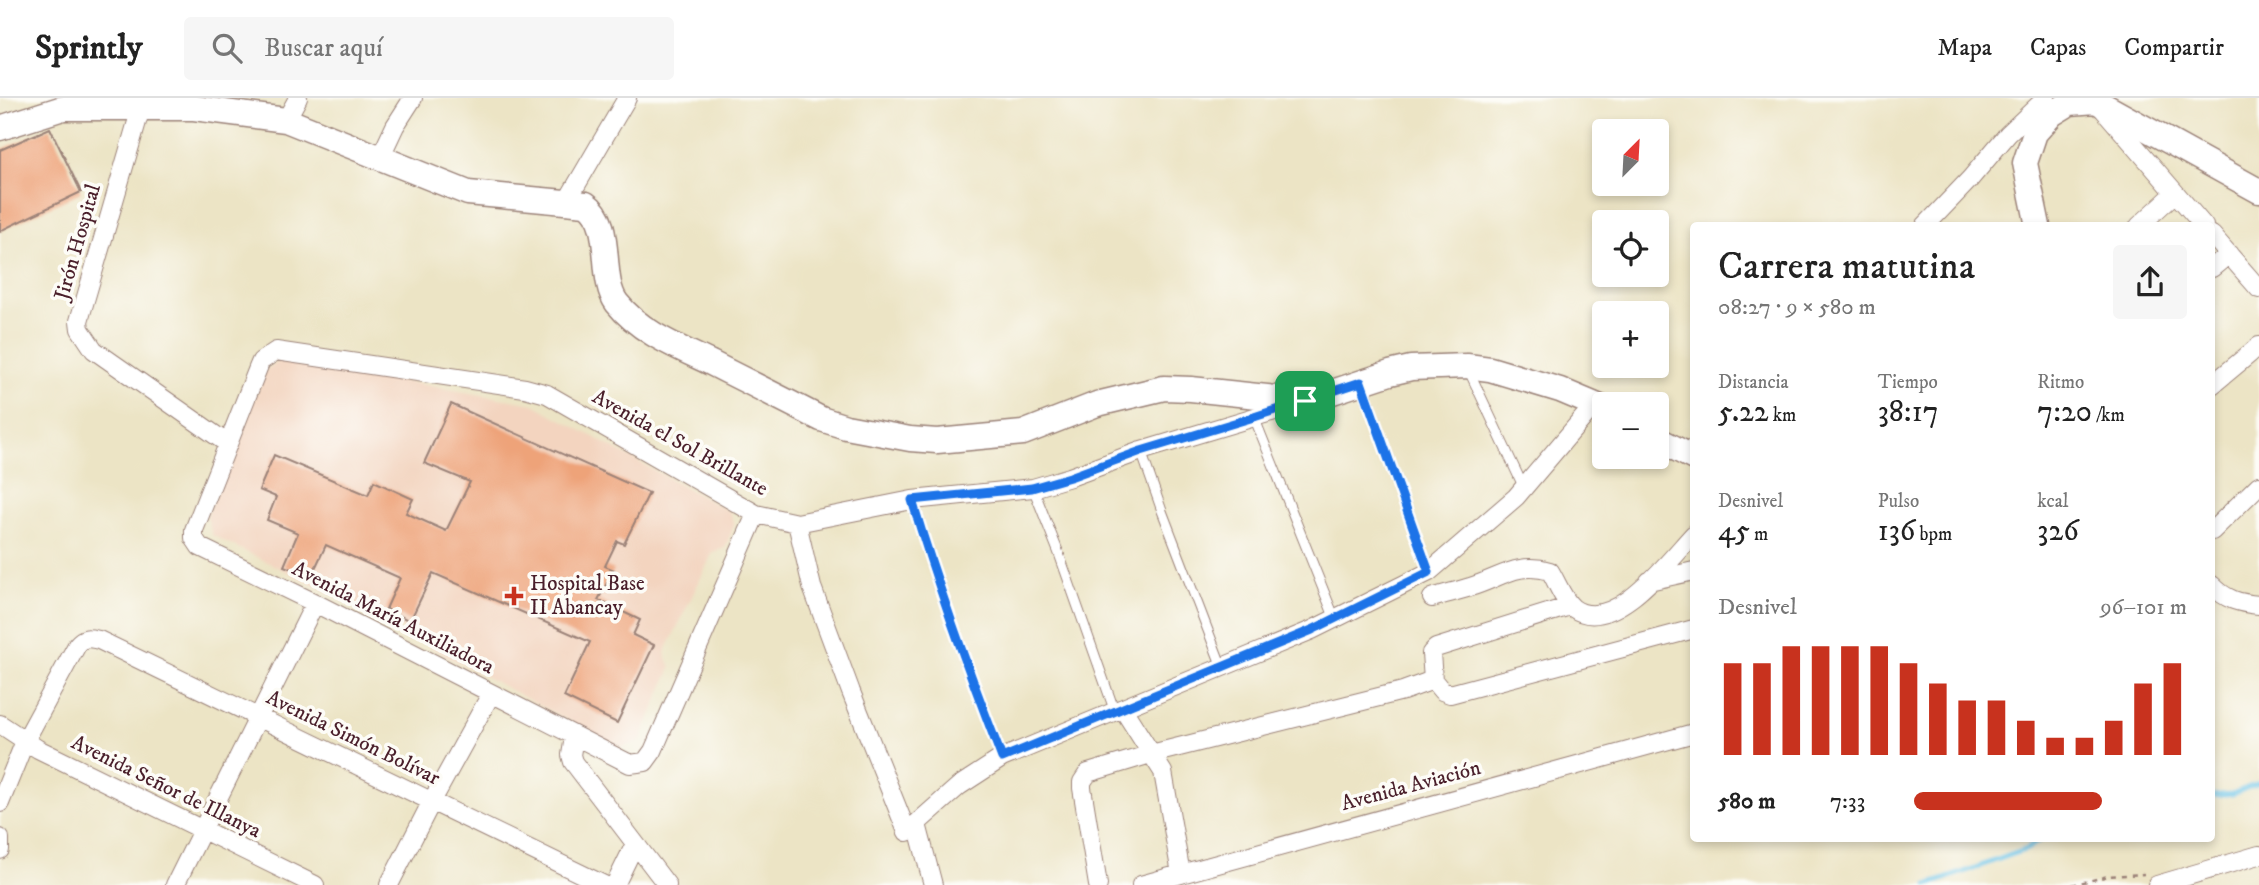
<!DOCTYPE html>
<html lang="es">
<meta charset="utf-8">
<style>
body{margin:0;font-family:"IM FELL DW Pica",serif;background:#f6f6f6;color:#222;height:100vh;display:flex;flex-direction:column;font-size:26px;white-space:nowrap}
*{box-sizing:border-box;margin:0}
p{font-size:23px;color:#767676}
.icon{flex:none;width:38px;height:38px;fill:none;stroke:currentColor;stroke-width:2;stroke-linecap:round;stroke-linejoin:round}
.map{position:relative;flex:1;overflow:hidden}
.panel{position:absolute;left:1690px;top:124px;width:525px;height:620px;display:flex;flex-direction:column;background:#fff;border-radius:7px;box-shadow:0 4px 10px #0003}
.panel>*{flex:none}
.needle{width:46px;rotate:24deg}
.fabs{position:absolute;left:1592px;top:21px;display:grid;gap:14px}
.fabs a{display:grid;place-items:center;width:77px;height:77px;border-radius:7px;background:#fff;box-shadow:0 4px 10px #0003;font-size:35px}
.pin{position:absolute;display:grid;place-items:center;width:60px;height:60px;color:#fff;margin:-30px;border-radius:14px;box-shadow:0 4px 10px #0006}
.round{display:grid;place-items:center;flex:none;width:74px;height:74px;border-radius:7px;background:#f6f6f6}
.headline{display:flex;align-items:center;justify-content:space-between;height:119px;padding:0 28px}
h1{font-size:38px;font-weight:600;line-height:52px}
.figures{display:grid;grid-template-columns:repeat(3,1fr);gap:10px;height:119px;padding:7px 28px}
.figures div{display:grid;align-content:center}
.figures b{font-size:30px;font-weight:600}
.figures small{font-size:19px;font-weight:400}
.figures p{font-size:19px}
.chart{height:196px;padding:14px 28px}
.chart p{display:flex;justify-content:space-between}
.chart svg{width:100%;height:126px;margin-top:7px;stroke:#c8321e;stroke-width:6}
ul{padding:0 28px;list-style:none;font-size:23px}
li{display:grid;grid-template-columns:112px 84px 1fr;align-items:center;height:52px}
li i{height:18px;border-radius:9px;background:#c8321e}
header{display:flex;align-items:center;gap:42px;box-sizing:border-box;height:98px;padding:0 35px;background:#fff;border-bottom:2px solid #e0e0e0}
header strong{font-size:33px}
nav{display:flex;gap:38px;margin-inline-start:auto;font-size:24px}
.search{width:490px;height:63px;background:#f6f6f6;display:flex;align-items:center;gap:18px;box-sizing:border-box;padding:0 24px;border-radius:7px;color:#767676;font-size:26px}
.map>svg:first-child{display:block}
.built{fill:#f3d4bf}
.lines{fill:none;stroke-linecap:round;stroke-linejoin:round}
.stream{stroke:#6ac4e8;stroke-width:5}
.building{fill:#eea379}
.lane-casing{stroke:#9b8278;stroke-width:11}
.street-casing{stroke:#9b8278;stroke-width:20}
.secondary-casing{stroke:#9b8278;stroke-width:27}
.path{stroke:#9b8278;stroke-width:2.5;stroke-dasharray:5 5;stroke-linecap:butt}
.lane{stroke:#fff;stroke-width:9}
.street{stroke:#fff;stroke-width:18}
.secondary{stroke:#fff;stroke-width:24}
.route-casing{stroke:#fff;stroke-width:14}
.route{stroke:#1a73e8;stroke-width:9}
.poi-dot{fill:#c8321e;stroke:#fdfcf7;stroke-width:2.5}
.labels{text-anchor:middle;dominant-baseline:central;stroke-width:7;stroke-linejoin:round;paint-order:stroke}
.street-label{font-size:21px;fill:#4a1f2b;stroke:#fdfcf7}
.poi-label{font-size:21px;fill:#4a1f2b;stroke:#fdfcf7;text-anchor:start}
</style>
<header>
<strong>Sprintly</strong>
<div class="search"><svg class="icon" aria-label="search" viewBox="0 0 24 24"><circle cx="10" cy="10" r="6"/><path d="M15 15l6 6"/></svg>Buscar aquí</div>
<nav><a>Mapa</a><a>Capas</a><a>Compartir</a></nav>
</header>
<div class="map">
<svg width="2259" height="787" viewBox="0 0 2259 787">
<rect width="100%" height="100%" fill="#fdfcf7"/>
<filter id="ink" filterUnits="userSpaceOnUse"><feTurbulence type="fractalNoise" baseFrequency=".0143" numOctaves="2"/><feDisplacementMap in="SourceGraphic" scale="14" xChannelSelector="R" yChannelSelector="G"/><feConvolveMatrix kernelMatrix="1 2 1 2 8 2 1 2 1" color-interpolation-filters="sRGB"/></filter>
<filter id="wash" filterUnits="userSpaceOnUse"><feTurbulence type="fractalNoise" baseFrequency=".00686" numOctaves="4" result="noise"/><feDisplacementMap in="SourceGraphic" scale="28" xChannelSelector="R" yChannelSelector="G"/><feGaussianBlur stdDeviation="1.57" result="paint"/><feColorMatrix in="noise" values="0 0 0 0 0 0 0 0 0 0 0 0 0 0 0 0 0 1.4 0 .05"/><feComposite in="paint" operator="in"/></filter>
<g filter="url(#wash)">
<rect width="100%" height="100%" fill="#ece4c5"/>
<!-- built -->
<path class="built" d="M280,262L533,306L730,414L734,427L725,450L713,454L665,555L671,570L640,643L620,650L428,548L424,541L212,437L207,418L266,272Z"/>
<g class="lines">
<!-- stream -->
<path class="stream" d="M2212,698L2232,696L2259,685
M1928,787L2027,751L2043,740"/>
</g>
<g id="blocks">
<!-- building -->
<path class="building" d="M50,30L81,94L0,133V52Z
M451,306L649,395L624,446L617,443L605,468L614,472L598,502L640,522L633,537L654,547L617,625L564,599L590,544L433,475L410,523L386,511L400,480L326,447L311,479L284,468L298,435L267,422L276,399L259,392L274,357L368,397L374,383L413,401L406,415L446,433L470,384L424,365Z"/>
</g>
</g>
<g filter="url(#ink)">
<use href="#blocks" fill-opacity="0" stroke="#9b8278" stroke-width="2"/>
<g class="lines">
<!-- lane casing -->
<g class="lane-casing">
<path id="lane" d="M1469,273L1524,390
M1362,286L1429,474
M1254,319L1335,521
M1141,353L1162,413L1222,569
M1033,390L1058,453L1115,614
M912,402C938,489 969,575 1002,660"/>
</g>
<!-- street casing -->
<g class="street-casing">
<path id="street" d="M141,10L79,223L80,231L94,252L228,346
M2103,11L2204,128
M286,22L298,0
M380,60L395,28L413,0
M567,103L627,0
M1925,128L1970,81L2008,36L2046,0
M2139,128L2175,95
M2212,137L2259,191
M2212,170L2229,156
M2212,287L2259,248
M756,416L653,653L645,664L630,666L315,505L200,449L194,440V432L258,270L261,263L276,253L525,290L547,296L756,416L797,425L912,402L1033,390L1070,379L1141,353L1298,306
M797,425L812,489L851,594L907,734L959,688L1002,660L1312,532L1429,474L1516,399L1595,306
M2212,433L2259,387
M1649,483L1694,473
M2212,487C2226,502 2239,505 2259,507
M1432,500C1444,496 1458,493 1470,489C1500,480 1518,463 1550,473C1557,484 1563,502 1573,510C1613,539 1670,461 1694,436
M1433,582L1442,593L1450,596L1694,531
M1123,611L1163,674L1181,776
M0,626L38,651L315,787
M574,639L571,657L573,664L667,787
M0,705L25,643L77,547C84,538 89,540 99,542L604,787
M917,726L933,787
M0,740V752
M175,787L315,505
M389,787L432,703L491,596
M615,787L635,746
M1098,787L1082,690V684L1088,675L1151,656L1403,593L1433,582L1431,555L1436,550L1570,508
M1141,787L1694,635
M2157,787L2259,757"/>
</g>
<!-- secondary casing -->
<g class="secondary-casing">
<path id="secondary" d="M0,30L63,10H194L286,22L468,95L586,106C615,125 598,180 617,205C641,235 678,249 711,265C748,284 785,302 821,321L846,329L910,341L937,343L1023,335L1097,306L1164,290L1191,291L1305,303L1390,275L1411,270L1467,268L1490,271L1560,292L1605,311
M2038,128L2025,65L2035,35L2052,16L2070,5L2096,3L2259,93
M1657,341L1694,360"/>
</g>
<!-- path -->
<path class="path" d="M2072,787L2108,778L2144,776"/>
<!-- lane -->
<use href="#lane" class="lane"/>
<!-- street -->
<use href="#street" class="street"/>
<!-- secondary -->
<use href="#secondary" class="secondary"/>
</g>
</g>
<g class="lines" filter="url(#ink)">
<!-- route casing -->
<g class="route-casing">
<path id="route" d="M1361,284L1429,474L1312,532L1002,660C969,575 938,489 912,402L1032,390L1070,379L1141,353L1254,319Z"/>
</g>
<!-- route -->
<use href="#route" class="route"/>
</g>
<!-- markers -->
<path class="poi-dot" d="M510.5 487.5h7v7h7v7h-7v7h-7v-7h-7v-7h7z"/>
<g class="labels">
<!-- street labels -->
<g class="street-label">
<text transform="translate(78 144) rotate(-74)">Jirón Hospital</text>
<text transform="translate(680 345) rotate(29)">Avenida el Sol Brillante</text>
<text transform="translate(393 520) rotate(27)">Avenida María Auxiliadora</text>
<text transform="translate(353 640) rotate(26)">Avenida Simón Bolívar</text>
<text transform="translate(1411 688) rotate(-15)">Avenida Aviación</text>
<text transform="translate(166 689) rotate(26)">Avenida Señor de Illanya</text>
</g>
<!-- poi labels -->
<g class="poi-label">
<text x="530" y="486">Hospital Base<tspan x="530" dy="24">II Abancay</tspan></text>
</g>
</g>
</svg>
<div class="fabs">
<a><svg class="needle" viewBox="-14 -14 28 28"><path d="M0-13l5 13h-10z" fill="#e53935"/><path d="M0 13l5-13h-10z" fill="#767676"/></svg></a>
<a><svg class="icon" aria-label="locate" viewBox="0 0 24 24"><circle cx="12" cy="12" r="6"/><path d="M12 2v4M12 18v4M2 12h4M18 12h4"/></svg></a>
<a>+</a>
<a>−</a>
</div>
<div class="pin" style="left:1305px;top:303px;background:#1e9e55"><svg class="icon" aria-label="arrive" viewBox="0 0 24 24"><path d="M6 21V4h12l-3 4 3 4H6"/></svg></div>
<section class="panel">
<div class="headline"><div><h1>Carrera matutina</h1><p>08:27 · 9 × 580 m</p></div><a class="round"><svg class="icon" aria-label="share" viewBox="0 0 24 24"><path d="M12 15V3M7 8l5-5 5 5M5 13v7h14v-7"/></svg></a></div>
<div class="figures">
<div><p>Distancia</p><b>5.22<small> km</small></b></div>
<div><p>Tiempo</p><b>38:17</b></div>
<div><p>Ritmo</p><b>7:20<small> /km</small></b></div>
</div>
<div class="figures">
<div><p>Desnivel</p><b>45<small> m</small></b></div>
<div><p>Pulso</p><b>136<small> bpm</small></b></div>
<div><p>kcal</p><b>326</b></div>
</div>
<div class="chart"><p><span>Desnivel</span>96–101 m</p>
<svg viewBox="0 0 160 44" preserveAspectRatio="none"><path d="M5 44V12M15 44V12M25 44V6M35 44V6M45 44V6M55 44V6M65 44V12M75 44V19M85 44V25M95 44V25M105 44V32M115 44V38M125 44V38M135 44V32M145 44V19M155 44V12"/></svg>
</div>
<ul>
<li><b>580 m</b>7:33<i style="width:69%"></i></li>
</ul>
</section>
</div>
